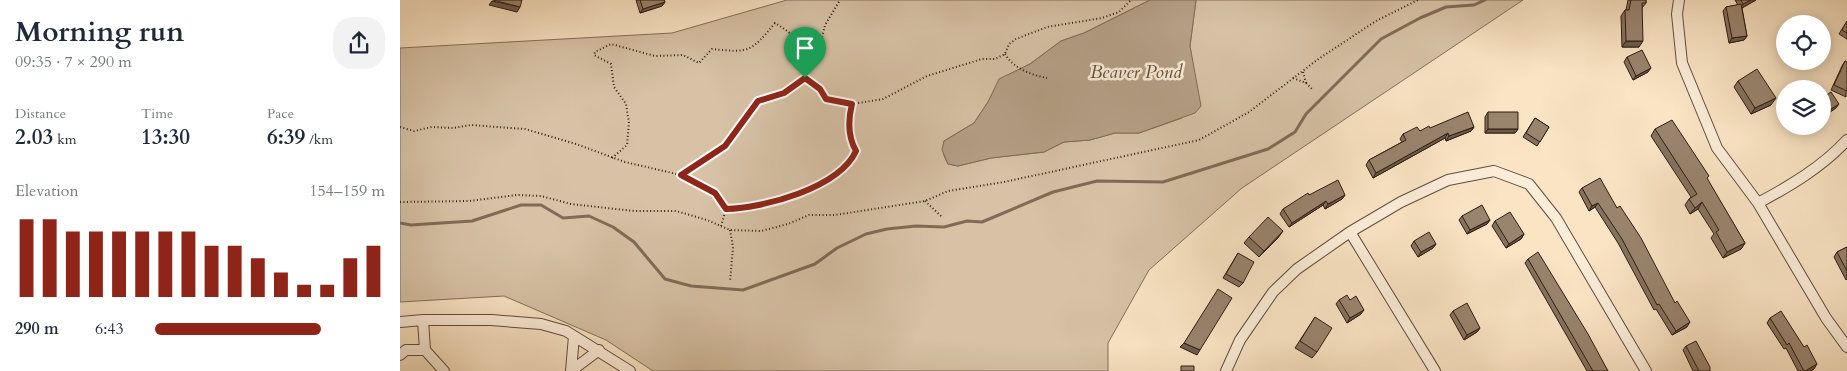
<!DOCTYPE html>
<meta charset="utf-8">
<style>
body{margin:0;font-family:Cardo,serif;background:#f2f2f3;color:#1f2937;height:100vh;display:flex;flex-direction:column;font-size:19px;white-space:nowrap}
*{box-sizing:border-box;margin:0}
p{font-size:16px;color:#747a83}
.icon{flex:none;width:28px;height:28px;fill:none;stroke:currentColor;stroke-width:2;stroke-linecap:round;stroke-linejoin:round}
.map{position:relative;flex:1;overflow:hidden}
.drawer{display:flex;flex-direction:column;background:#fff;width:400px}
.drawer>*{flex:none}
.buttons{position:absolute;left:1376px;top:15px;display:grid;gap:10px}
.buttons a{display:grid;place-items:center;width:55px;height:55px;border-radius:50%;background:#fff;box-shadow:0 2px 12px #0003;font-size:25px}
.pin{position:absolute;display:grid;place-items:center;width:42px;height:42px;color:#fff;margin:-51px -21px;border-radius:50% 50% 50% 0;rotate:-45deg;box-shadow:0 0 5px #0007}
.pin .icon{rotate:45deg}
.round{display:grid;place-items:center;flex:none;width:52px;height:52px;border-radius:20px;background:#f2f2f3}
.head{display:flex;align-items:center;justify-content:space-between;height:85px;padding:0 15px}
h1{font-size:28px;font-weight:700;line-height:38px}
.metrics{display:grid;grid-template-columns:repeat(3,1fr);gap:8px;height:85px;padding:5px 15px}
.metrics div{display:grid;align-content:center}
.metrics b{font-size:21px;font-weight:700}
.metrics small{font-size:14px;font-weight:400}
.metrics p{font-size:14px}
.chart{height:140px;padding:10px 15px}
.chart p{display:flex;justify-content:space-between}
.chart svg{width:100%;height:90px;margin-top:5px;stroke:#8f2418;stroke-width:6}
ul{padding:0 15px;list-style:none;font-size:16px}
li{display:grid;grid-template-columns:80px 60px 1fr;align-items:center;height:38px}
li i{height:12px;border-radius:6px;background:#8f2418}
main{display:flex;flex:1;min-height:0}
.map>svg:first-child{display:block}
.green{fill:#d7c2a6;stroke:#836f5c}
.water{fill:#b5a087;stroke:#7f6b58}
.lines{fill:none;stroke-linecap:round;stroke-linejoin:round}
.stream{stroke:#7f6b58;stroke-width:3}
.minor-casing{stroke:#624e3e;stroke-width:12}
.path{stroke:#2f1c11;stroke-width:2;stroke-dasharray:1 2.5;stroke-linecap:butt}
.minor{stroke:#fcedd9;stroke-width:10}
.wall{fill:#84725f;stroke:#2f1c11}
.shaded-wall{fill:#6b5c4d;stroke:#2f1c11}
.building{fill:#99846e;stroke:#2f1c11}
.route-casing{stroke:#fff;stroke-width:10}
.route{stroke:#8f2418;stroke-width:6}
.labels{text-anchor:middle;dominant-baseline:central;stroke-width:5;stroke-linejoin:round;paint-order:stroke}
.water-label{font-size:19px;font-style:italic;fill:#655140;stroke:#fcedd9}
</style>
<main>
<section class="drawer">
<div class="head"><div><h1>Morning run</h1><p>09:35 · 7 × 290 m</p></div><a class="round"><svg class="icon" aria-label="share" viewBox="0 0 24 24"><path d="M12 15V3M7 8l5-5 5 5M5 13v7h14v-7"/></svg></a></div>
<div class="metrics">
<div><p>Distance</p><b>2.03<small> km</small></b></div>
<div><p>Time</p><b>13:30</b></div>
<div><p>Pace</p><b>6:39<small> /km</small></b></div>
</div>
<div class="chart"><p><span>Elevation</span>154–159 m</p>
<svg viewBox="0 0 160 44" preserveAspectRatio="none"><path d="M5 44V6M15 44V6M25 44V12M35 44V12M45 44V12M55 44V12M65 44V12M75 44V12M85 44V19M95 44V19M105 44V25M115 44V32M125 44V38M135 44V38M145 44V25M155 44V19"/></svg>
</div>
<ul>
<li><b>290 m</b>6:43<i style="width:72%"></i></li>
</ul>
</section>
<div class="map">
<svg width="1447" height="371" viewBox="0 0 1447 371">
<rect width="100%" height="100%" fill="#fae4c4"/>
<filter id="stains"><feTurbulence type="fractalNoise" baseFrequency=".004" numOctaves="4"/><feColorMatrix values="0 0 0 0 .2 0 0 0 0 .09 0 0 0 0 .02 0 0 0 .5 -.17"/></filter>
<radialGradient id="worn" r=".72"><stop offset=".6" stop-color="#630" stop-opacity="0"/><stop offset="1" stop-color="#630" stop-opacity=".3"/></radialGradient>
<!-- green -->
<path class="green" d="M387,0H750L684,33L661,41L630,64L600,79L588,102L574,123L544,141C542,150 543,155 548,164L558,166L591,158L644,152L664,142L690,140L715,133H739L782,118L796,87L790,46L796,0H1123L842,188L749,270L708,343V371H253L206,340L104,296L0,302V48L272,33Z"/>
<!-- water -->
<path class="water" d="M750,0H796L790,46L801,106L795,113L739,133H715L690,140L664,142L644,152L591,158L558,166L548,164L542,150L544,141L574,123L588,102L599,79L630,64L661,41L684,33Z"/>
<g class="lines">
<!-- stream -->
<path class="stream" d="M0,223L11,225L72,221L121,205H141L163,218L189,216L213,227L234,242L265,279L291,286L343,290L415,264L437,248L466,234L487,229L516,226L544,227L567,221L582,222L653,192L697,181L763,182L868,149L895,132L906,114L981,39L1020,18L1046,7L1074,5L1085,0"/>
<!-- minor casing -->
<g class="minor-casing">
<path id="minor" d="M1279,0L1277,14L1282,63L1317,148L1358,203L1426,318L1447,347
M1358,203C1390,186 1422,167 1447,140
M950,232L1035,371
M23,320L25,350L44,371
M0,322L23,320H91L141,324L166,331L230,371
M0,355L6,350H25
M171,371L174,336
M171,371L199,350
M826,371L840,340L873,292L897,269L950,232L1001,202L1048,180L1094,171L1129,184L1156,218L1246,371"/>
</g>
<!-- path -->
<path class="path" d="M605,54C613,68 631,75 647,78
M903,72L906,83
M405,78L420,89L426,99L452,104L483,99L527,76L582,59H595L605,54L609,44L616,39L647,27L702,18L719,12L731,0
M893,78L906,83L912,89
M0,127L14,131L32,127L53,128L71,125L125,129L176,144L225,162L281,175L315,193L326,209L321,226
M212,158L227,145L229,123L226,104L214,87L211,64L194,55L195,52L211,44L255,56L283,55L299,63L312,49C350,53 351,52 375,23C391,32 400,44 418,49
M281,175L325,146L357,101L384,93L405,78L409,64L421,42L425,25L440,0
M525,201L542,217
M0,202L69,201L117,195L141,196L171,204L234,211H276L307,220L330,230L361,231L388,224L409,215H435L525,201L548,191L604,182L799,140L849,112L917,60L976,21L1018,0
M326,209C364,208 439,188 456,151C448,137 449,120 452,104
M330,230L333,247L330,282"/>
<!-- minor -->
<use href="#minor" class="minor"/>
</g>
<!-- wall -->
<path class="wall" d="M236,0H264L265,2L262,6L240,13Z
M1228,0H1246V3L1242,8L1239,47H1222L1221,16L1225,10H1226Z
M1335,0H1356L1342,8L1347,36L1344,40L1329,43L1323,11L1326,7L1338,5Z
M1447,21V39L1439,34Z
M1227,57L1248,72L1233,80L1224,62Z
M1445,61L1447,62L1446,97L1431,90L1442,66Z
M1338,81L1371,105L1351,114L1334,87Z
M1088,112L1118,129L1115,133H1085V117Z
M1135,118L1149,127L1137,146L1123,137Z
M1074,127L1071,131L1046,141L1045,138L973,178L966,165L969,160L1002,142L1000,139L1003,134L1020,131Z
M1255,129L1307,179L1345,243L1341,249L1323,258L1311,238L1314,234L1298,209L1290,214L1285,205L1289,199L1291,197L1251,136Z
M1182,188L1217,208L1287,327L1272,335L1256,309L1254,310L1218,243L1195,207L1189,211L1179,192Z
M909,195H945L942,199L925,209L923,205L889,227L880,214L883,209Z
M1062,216L1090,220L1087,224L1067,234L1059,220Z
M1095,221L1124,234L1121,239L1106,248L1092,226Z
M849,237L878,238L859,257L844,243Z
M1014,241L1036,244L1033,248L1018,257L1011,246Z
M1447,247V279L1446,280L1434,257L1437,252Z
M838,253L843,283L839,287L823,278Z
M1128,259L1208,371H1187L1125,263Z
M939,300H950L961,314L947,323L936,304Z
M1053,311L1080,328L1077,332L1064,340L1050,315Z
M915,317L917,352L912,358L895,348Z
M1370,318L1414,369L1410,371H1398L1386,348L1384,349L1367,323Z
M1286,346L1310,371H1293L1283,350Z"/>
<!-- shaded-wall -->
<path class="shaded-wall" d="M1351,0H1356L1340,9L1343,4Z
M92,1L120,7L117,12L89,5Z
M265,2L262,6L240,13L243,9Z
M1347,36L1344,40L1329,43L1332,38Z
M1226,41H1243L1239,47H1222Z
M1251,68L1248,72L1233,80L1236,76Z
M1376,98L1371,105L1351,114L1355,108Z
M1439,104L1436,108L1422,118V115Z
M1074,127L1071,131L1046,141L1049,136Z
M1088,129H1118L1115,133H1085Z
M1048,133L1045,138L973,178L976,173Z
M945,195L942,199L925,209L928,204Z
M926,201L923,205L889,227L892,223Z
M1302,202L1298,209L1290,214L1295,208Z
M1198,203L1195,207L1189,211L1192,206Z
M1090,220L1087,224L1067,234L1070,230Z
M883,231L878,238L859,257L864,251Z
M1124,234L1121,239L1106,248L1109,244Z
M1345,243L1341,249L1323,258L1327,252Z
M1036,244L1033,248L1018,257L1021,252Z
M964,310L961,314L947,323L950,318Z
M1290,322L1287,327L1272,335L1276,331Z
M1080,328L1077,332L1064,340L1067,335Z
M784,343L800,350L797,355L780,347Z
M1417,364L1414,369L1410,371H1405Z"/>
<!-- building -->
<path class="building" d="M93,0H122L120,7Z
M240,0H264L265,2L243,9Z
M1231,0H1246V3H1242L1243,41H1226L1225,10H1229Z
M1341,0H1351L1343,4Z
M1341,4L1347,36L1332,38L1326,7Z
M1447,21V33L1442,30Z
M1242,50L1251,68L1236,76L1227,57Z
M1445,61L1447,62V91L1434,85Z
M1357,69L1376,98L1355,108L1338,81Z
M1431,92L1439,104L1422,115V98Z
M1068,112L1074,127L1049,136L1048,133L976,173L969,160L1006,140L1003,134L1017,127L1020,131L1029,126L1030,128Z
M1088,112H1118V129H1088Z
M1135,118L1149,127L1140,142L1126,133Z
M1272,120L1309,176L1307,178L1345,243L1327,252L1316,232L1319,230L1302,202L1295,208L1289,199L1297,194L1255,129Z
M1200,178L1217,208L1220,206L1241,238L1275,303L1277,301L1290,322L1276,331L1259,304L1257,305L1222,239L1198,203L1192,206L1182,188Z
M938,180L945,195L928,204L926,201L892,223L883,209L908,193L909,195Z
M1082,205L1090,220L1070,230L1062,216Z
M1110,212L1124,234L1109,244L1095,221Z
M868,217L883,231L864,251L849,237Z
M1029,232L1036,244L1021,252L1014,241Z
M1447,247V271L1437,252Z
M1138,252L1188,334L1208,371H1193L1128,259Z
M838,253L854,262L843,283L826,274Z
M818,289L832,298L800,350L784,343Z
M947,295L950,300L956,296L964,310L950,318L939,300Z
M1067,303L1080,328L1067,335L1053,311Z
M1381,311L1404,347L1407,345L1417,364L1405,371H1404L1389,343L1387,345L1370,318Z
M915,317L932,328L917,352L900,341Z
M1296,341L1310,367V371H1299L1286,346Z
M781,366H794V371H781Z"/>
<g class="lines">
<!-- route casing -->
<g class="route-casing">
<path id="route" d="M405,78L420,89L426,99L452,104C448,120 448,137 456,151C439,188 364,208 326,209L315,193L281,175L325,146L358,101L384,93Z"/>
</g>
<!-- route -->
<use href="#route" class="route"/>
</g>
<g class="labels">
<!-- water labels -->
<g class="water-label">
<text x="736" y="72">Beaver Pond</text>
</g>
</g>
<rect width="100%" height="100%" filter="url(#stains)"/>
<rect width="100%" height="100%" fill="url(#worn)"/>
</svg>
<div class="buttons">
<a><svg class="icon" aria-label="locate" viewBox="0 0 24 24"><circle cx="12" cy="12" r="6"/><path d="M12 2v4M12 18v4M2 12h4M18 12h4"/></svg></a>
<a><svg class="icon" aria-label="layers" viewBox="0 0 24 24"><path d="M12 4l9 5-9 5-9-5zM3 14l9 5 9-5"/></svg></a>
</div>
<div class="pin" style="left:405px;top:78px;background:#1e9e55"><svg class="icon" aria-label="arrive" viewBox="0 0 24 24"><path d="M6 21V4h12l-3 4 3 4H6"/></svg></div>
</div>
</main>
